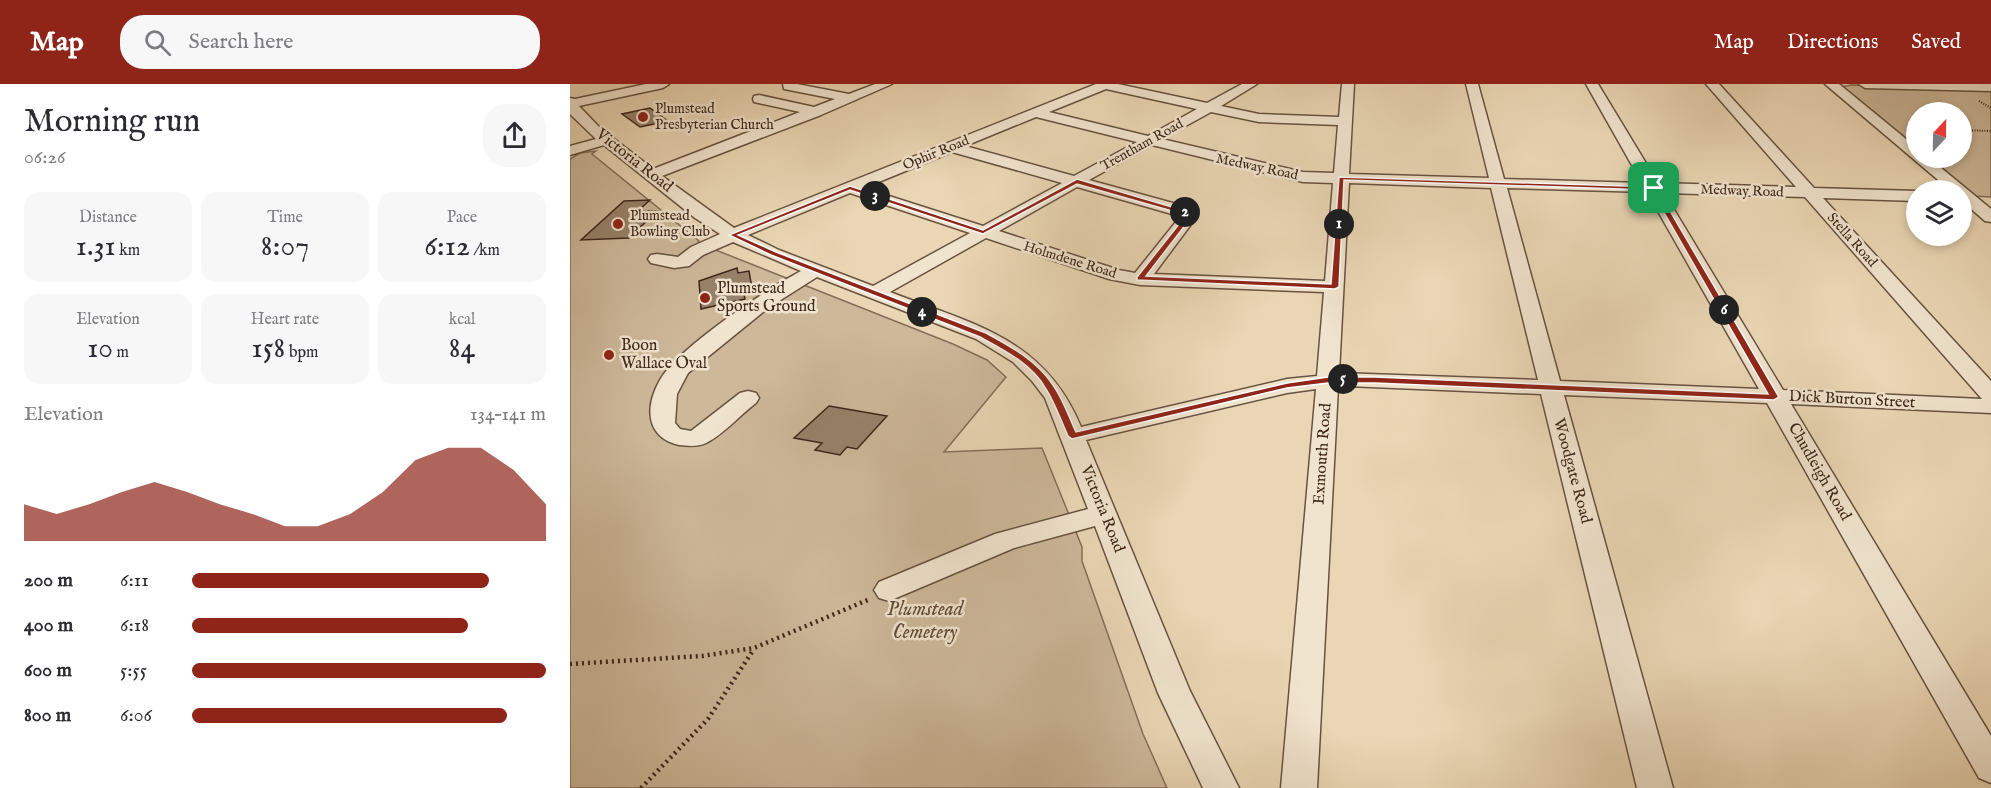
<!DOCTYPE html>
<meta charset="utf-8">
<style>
body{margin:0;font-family:"IM FELL English",serif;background:#f7f7f7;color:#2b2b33;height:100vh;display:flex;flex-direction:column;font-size:22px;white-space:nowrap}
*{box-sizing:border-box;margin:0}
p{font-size:20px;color:#7c7c81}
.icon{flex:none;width:33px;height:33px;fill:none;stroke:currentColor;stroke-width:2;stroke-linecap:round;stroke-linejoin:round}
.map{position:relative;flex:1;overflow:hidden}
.side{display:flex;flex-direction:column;background:#fff;width:570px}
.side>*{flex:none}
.needle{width:39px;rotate:22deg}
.tools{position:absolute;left:1336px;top:18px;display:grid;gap:12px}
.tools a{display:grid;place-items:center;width:66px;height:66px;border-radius:50%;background:#fff;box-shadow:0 3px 9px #0003;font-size:30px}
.pin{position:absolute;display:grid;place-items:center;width:51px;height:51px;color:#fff;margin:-26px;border-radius:12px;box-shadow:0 3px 9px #0006}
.km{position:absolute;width:30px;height:30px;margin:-15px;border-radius:50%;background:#222;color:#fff;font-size:16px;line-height:30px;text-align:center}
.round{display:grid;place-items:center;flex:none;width:63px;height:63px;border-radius:24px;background:#f7f7f7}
.headline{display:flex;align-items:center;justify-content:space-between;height:102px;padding:0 24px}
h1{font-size:33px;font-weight:600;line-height:45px}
.stats{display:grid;grid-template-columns:repeat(3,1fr);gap:9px;height:102px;padding:6px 24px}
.stats div{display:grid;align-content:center;border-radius:15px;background:#f7f7f7;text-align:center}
.stats b{font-size:30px;font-weight:600}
.stats small{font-size:16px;font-weight:400}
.stats p{font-size:16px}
.chart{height:168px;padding:12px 24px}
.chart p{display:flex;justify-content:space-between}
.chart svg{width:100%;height:108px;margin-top:6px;fill:#8f2418;opacity:.7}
ul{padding:0 24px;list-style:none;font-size:20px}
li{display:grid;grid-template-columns:96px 72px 1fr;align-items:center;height:45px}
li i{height:15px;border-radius:8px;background:#8f2418}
header{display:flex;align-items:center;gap:36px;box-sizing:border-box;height:84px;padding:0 30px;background:#8f2418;color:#fff}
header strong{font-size:28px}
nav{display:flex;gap:33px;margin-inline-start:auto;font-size:21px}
.search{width:420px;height:54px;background:#f7f7f7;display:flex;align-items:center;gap:15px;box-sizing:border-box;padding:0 21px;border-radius:24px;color:#7c7c81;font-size:22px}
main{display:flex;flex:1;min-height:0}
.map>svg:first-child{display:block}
.green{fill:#cdb89a;stroke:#856f5a;stroke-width:1.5}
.building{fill:#97826a;stroke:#3d261a;stroke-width:1.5}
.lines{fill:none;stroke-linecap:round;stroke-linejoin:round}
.minor-casing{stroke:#685240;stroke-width:3}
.path-far1{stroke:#3d261a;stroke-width:2;stroke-dasharray:1 1.5;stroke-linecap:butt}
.path{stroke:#3d261a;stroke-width:4.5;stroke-dasharray:2 4;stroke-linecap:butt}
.minor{fill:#f1e4ce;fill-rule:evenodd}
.route{fill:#8f2418;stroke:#fff;stroke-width:1.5;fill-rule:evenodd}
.poi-dot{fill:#8f2418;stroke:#f1e4ce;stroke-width:2}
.labels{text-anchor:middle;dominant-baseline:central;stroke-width:5;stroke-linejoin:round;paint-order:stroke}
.far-poi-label{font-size:14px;fill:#3d261a;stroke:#f1e4ce;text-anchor:start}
.far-street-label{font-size:14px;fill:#3d261a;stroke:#f1e4ce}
.street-label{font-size:16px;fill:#3d261a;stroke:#f1e4ce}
.poi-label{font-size:16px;fill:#3d261a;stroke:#f1e4ce;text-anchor:start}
.near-park-label{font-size:20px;font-style:italic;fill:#614a3a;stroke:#f1e4ce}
</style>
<header>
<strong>Map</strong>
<div class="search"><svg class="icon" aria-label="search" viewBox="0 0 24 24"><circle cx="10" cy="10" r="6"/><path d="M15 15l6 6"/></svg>Search here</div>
<nav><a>Map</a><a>Directions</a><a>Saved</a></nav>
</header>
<main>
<section class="side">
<div class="headline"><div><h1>Morning run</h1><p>06:26</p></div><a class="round"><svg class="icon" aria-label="share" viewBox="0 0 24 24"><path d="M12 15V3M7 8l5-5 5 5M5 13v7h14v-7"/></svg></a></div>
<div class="stats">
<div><p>Distance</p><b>1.31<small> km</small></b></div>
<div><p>Time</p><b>8:07</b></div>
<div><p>Pace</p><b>6:12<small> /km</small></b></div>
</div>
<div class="stats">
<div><p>Elevation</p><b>10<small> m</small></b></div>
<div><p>Heart rate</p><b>158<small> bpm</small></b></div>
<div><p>kcal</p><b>84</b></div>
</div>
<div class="chart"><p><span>Elevation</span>134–141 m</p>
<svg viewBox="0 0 160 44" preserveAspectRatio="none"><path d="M0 44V29L10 33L20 29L30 24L40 20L50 24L60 29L70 33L80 38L90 38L100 33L110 24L120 11L130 6L140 6L150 15L160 29V44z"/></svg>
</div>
<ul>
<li><b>200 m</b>6:11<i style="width:84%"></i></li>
<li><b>400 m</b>6:18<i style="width:78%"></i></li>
<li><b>600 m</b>5:55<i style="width:100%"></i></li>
<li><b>800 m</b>6:06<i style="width:89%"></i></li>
</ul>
</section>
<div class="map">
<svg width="1421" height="704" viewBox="0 0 1421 704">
<rect width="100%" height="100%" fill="#ead6b4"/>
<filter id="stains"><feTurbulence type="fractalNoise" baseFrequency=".00333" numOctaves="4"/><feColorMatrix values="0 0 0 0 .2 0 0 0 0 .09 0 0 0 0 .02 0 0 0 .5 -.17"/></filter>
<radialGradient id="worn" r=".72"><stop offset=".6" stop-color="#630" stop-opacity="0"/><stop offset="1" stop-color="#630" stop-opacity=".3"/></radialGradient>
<!-- green -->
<path class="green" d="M1281,1L1421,4V113L1403,112L1356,74H1392V28H1347V66L1271,3Z
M26,67L22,70L129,157L128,159L383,260L417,276L436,293L374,368L472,364L512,463V477L573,650L597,704H0V75L10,69Z"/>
<!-- building -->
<path class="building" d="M80,24L98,37L70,43L52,30Z
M80,116L68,127H87L59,154L11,156L54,117Z
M167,184L168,189L179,187L182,204L173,205L175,215L131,225L129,197Z
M259,322L317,332L287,365L277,363L270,371L245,366L252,359L224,354Z"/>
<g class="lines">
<!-- minor casing -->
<g class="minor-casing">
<path id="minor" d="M76,0H99L93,4L9,22L30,44L83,85L230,28L184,18L183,15L184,12L189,11L244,23L265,15L214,5L213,0H227L279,10L305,0H322L251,31L92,92L164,144L526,0H548L637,19L672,0H687L651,22L689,30L769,33L772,0H784L779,90L919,94L896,0H908L934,95L1072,99L1016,0H1028L1088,99L1226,103L1136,0H1149L1244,104L1347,107V117L1253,114L1421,297V329L1221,320L1421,652V699L1409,694L1197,319L994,311L1103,704H1067L971,310L777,302L768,303L747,704H711L746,305L717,309L516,356L620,607L669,704H633L588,609L525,442L444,464L319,517L309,514L304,506L309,498L425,450L518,425L475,314L462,297L443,278L406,255L247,193L198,224L118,289L107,310L105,339L110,345L121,347L170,309L178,307L186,309L189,314L186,319C170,331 154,350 136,359C128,363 117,362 109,361C75,353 75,322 90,296C108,264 197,205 231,187L163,158L133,171L119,182L104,184L81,179L78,175L81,171L87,170L108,173L121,163L150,150L125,134L34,61L0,71V62L26,55L0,30V14L5,15ZM536,5L627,25L578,52L479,28ZM641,28L689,38L768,41L764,89L733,88L592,55ZM466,33L567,58L504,92L395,62ZM582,61L733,98L763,99L755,197L584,190L625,135L626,131L621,124L519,96ZM382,68L492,99L413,142L294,104ZM779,99L921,104L968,296L769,289ZM507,103L609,132V134L565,189L549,186L429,147ZM937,104L1077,108L1189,305L990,297ZM280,109L400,149L303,202L209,166L178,151ZM1094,109L1235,113L1412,315L1213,306ZM416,154L539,195L570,201L754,208L747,292L717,295L511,343C474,253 402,240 320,208Z
M1255,0H1269L1347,64V74H1359L1421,125V138L1415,137L1392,117V106H1380Z
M1289,0H1421V7L1295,4Z"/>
</g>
<!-- path-far1 -->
<path class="path-far1" d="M1409,17L1421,24
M1392,46L1421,47"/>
<!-- path -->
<path class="path" d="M0,580L132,572L184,564L300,515
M71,704L138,635L184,565"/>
<!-- minor -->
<use href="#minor" class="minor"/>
</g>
<!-- route -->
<path class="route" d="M769,93L1086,103L1209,313L1204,316L805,299H758L717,304L502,355L498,352C491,337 485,319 476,305C462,280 434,266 410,253L201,171L159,151L280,102L413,146L507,95L619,128L620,135L576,192L761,200ZM774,96L1081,106L1198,310L805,293H758L717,299L506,348C499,333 493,315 483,301C467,277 442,263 416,249L206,168L168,151L280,106L413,150L507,100L613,130V135L567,193V196L765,205L769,203Z"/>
<!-- markers -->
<g class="poi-dot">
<circle cx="73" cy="33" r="6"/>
<circle cx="48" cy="140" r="6"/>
<circle cx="135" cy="214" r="6"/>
<circle cx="39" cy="271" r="6"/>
</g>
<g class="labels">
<!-- far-poi labels -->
<g class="far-poi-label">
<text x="85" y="25">Plumstead<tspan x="85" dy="16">Presbyterian Church</tspan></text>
<text x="60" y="132">Plumstead<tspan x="60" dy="16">Bowling Club</tspan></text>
</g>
<!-- far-street labels -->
<g class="far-street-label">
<text transform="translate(572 61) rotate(-29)">Trentham Road</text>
<text transform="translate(366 69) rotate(-22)">Ophir Road</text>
<text transform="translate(687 83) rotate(12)">Medway Road</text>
<text transform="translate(1172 107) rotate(2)">Medway Road</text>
<text transform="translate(1282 156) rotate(48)">Stella Road</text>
<text transform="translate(500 176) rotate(17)">Holmdene Road</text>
</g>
<!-- street labels -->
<g class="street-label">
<text transform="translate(64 77) rotate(38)">Victoria Road</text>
<text transform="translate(1282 316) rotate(3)">Dick Burton Street</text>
<text transform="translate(753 370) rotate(-86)">Exmouth Road</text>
<text transform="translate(1002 387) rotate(75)">Woodgate Road</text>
<text transform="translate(1249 388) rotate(60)">Chudleigh Road</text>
<text transform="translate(532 425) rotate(68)">Victoria Road</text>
</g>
<!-- poi labels -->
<g class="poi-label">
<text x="147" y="205">Plumstead<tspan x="147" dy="18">Sports Ground</tspan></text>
<text x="51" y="262">Boon<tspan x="51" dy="18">Wallace Oval</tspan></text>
</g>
<!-- near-park labels -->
<g class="near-park-label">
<text x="355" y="525">Plumstead<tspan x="355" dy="23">Cemetery</tspan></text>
</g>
</g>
<rect width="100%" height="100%" filter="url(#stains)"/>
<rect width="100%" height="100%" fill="url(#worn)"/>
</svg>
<div class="tools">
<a><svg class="needle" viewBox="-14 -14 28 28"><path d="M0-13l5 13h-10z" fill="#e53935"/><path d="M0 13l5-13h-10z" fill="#7c7c81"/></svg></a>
<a><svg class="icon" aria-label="layers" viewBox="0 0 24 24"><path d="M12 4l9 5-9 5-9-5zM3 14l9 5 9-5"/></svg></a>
</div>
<div class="pin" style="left:1084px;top:104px;background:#1e9e55"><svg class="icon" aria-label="arrive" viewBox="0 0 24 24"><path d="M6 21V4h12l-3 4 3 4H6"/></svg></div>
<b class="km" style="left:769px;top:140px">1</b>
<b class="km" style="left:615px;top:128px">2</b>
<b class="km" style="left:305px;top:112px">3</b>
<b class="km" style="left:352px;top:228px">4</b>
<b class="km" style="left:773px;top:295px">5</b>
<b class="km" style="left:1154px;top:226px">6</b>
</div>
</main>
